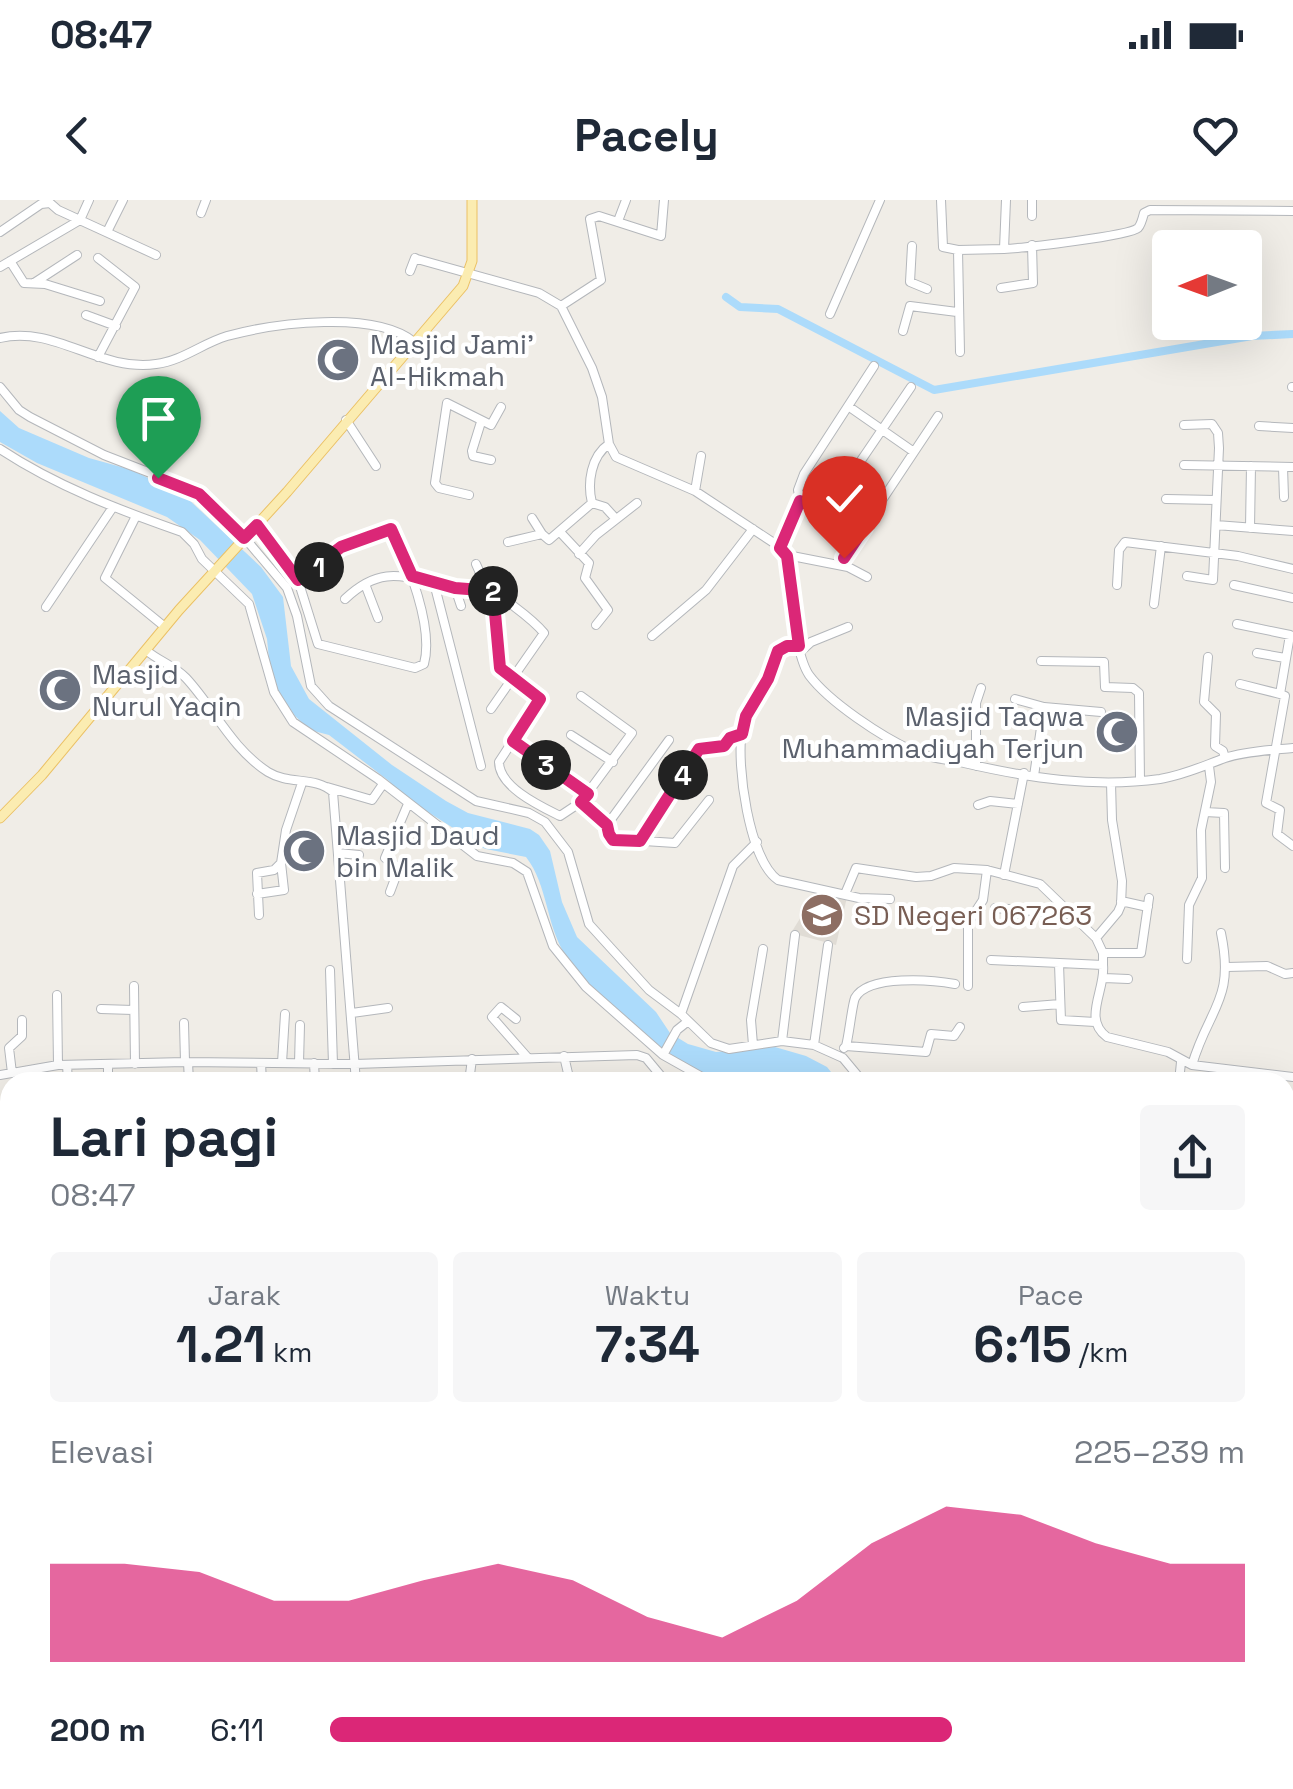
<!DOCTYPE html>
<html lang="id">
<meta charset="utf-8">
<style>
body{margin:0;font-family:"Space Grotesk",sans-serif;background:#f6f6f7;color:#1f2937;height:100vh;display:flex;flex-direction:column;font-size:38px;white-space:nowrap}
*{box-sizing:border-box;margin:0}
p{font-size:32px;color:#747a83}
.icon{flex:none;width:55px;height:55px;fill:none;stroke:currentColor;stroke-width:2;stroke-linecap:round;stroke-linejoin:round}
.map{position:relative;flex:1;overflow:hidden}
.drawer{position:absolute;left:0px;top:872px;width:1295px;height:718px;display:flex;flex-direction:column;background:#fff;border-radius:30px 30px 0 0;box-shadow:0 10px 40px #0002}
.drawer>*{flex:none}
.needle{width:65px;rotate:269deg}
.controls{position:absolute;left:1152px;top:30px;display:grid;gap:20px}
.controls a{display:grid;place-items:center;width:110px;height:110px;border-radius:10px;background:#fff;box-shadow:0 10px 40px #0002;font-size:50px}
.pin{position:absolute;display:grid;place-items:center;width:85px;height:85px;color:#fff;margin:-102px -42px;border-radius:50% 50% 50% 0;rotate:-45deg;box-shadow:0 0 10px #0007}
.pin .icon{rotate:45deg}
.km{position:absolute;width:50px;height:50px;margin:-25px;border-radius:50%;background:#222;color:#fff;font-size:28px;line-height:50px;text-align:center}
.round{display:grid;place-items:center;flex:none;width:105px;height:105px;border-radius:10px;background:#f6f6f7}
.overview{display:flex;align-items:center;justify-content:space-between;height:170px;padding:0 50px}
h1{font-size:55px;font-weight:700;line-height:75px}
.metrics{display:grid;grid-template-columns:repeat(3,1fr);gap:15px;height:170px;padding:10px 50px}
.metrics div{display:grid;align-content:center;border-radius:10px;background:#f6f6f7;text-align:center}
.metrics b{font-size:50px;font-weight:700}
.metrics small{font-size:28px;font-weight:400}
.metrics p{font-size:28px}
.chart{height:280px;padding:20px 50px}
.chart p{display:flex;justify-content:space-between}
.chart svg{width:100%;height:180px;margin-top:10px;fill:#db2777;opacity:.7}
ul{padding:0 50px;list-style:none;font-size:32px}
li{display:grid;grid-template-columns:160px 120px 1fr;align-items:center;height:75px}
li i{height:25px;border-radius:12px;background:#db2777}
.status{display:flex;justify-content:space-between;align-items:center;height:70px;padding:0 50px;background:#fff;direction:ltr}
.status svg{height:28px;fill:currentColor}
header{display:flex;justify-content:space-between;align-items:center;height:130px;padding:0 50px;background:#fff;font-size:45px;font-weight:700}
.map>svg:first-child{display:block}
.education{fill:#e0dcd5}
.water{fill:#acdbfb}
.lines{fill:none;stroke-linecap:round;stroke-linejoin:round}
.canal{stroke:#acdbfb;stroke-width:8}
.minor-casing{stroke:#b4b7bb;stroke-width:10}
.major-casing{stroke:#ebc165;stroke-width:11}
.minor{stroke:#fff;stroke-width:8}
.major{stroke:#fbecb1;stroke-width:9}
.route-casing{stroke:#fff;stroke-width:20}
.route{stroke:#db2777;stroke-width:12}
.labels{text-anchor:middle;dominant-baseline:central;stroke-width:8;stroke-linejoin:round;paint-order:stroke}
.worship-label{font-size:28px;fill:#5b616d;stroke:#fff;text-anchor:start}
.education-label{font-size:28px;fill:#785e54;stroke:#fff;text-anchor:start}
</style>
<div class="status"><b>08:47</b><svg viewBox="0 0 49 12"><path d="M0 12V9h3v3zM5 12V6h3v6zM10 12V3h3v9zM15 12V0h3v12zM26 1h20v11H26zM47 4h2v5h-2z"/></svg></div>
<header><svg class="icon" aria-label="back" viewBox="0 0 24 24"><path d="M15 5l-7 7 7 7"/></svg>Pacely<svg class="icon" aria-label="heart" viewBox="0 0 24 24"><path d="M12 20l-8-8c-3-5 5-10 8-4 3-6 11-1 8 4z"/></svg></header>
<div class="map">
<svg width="1293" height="1589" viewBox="0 0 1293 1589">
<rect width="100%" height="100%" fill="#f0ede7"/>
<!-- education -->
<path class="education" d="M817,691L847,697L836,745L791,733Z"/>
<!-- water -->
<path class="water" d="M0,211L19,228L89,258L132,270L186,297L261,367L283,397L291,466L309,499L392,565L446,601L468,613L530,629L539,635L550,651L562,702L577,737L656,812L670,833L688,844L716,852L775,847L806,856L827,867L839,882C832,882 823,884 816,882C802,880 796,873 780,873C758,872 733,882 712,876C671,863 589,792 566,756C546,726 548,685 526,657L486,649L472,644L464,635L395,591L389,581L329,535L310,530L295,516L271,480L267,439L252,394L200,340L167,317L37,263L0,242Z"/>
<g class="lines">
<!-- canal -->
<path class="canal" d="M726,97L740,107L778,109L934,190L1252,136L1293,134"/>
<!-- minor casing -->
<g class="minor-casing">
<path id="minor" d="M941,0L943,47L958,50
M1032,0V16
M201,13L206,0
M618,21L626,0
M0,32L41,4L50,3L58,10L156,55
M107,32L123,0
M912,46L910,82L927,89
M1004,49C1023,48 1129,36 1138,28C1141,25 1143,17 1144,13L1150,10L1293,11
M98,58L135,87L98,157
M10,61L24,83L45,84L100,101
M0,67L80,20L89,0
M410,71L415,58L417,59L539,93L561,106L592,168L602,197L609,244L616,257L695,291L780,347L787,355C792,385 793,451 809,475C829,502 882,537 913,551C929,559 947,559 964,563C1029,578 1094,588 1160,579C1184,575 1203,566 1225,558C1246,551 1272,550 1293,548
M34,83L77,55
M1001,88L1033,83L1032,45
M561,106L601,80L590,19L599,16L661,36L664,0
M830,114L880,0
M86,115L116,126
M903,131L910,106L957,112
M0,138C55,125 99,172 156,164C182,161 203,143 227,136C275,123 375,110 414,142
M960,152L958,50L1004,49L1006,0
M0,187L19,210L30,217L104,255L184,286L211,304L244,337L287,388L297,416L311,486L329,506L476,601L529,613L545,622L568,652L589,724L649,790L681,814L711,843L729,849L782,841L814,845L843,858L863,882
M1292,187H1293
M346,220L376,266
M481,222L472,251L473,256L491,260
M1184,225L1212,224L1218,233L1219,248L1213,380L1187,376
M1259,226L1293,228
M0,249C56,286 119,310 182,332L194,344L202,359L249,404L274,492L293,522L378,579L477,656L513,663L527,672L553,746L586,787L663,855L711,882
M914,252L938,216
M1184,265L1293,267
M1283,267L1284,297
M695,291L701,256
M469,295L439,288L435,283L447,203L491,225L501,207
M1166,299L1216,300
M800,301L863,328
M592,303L605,307L616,319
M826,312L911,187
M136,316L105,378L165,427
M532,318L542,334
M257,325L298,380L318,444L415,468L424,464C434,427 408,364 392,329L341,347L298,380
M1216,325L1293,331
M1250,328L1251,266
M560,332L589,363L585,378L608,410L596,425
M508,342L542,334L549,340L592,303C587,283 591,256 609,244
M780,347L800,301L798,290L804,274L874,166
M579,354L596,335L637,303
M787,355L848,367L867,377
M843,359L914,252L848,206
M476,364C488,396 523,407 544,433L491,509
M434,383L481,566
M365,384L378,418
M1117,385L1119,350L1125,342L1238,356L1293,369
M1234,385L1293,398
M455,388L461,406
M493,391L500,468L540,499L499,562C499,587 540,606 560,616L581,602L632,533L581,496
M345,399C384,362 407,379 452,387C465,390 479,390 493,391
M1154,404L1161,346
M46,407L113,307
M1237,424L1290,435L1280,494L1285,496L1266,603L1280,610L1277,634L1293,646
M652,436L706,390L753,329
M799,446C773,445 776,463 766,482C757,498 745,512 742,531C736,564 749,660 778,680L859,698L890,699
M147,451C159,461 175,466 186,478C214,508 231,548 268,572C289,585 315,576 333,592L356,882
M800,452L811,442L848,427
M1257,453L1285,458
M1208,457L1204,502L1216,514L1215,546L1223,551L1225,558
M1041,461L1104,462L1105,487L1133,488L1139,493L1140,581
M1240,484L1280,494
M1015,499L1044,507
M571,535L613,562
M513,541L588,594
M976,566V503L981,488
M1034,576L1044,507L1101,512
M327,587L372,600L383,584
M581,602L607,625L613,639L675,643L709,600
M978,605L990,601L1018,604
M1205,612L1224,613L1225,668
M607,625L669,540
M640,641L699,549L724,546L730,538L741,534
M338,653L359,655
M1004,675L1024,573
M390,692L399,668L385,658L408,604
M257,694L284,690L281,663
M845,694L856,668L916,677L931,676L954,668L987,670L1040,684L1096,738L1103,753V765L991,760
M1121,701L1148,707
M995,708L1069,714
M259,715L257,673L274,670L281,663L286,630L302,583
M1096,738L1118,712L1121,705L1122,681L1112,620L1111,583
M1103,753H1141L1149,698
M1187,759L1189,705L1202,678L1201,630L1211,582L1209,566
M1059,764L1061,820L1095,822
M1103,765C1106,789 1082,819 1107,837L1168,852L1192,865L1293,877
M1227,767L1267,766L1285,774L1293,773
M330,770L333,864
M1104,778L1128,779
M134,786L135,864
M968,786V723L983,700L987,670
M57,795L58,865
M1023,807L1060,804
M101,809L133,810
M352,813L388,808
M681,814L733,666L757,642
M516,819L501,807L492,817L528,858
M184,823L185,862
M782,841L795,735
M753,845L751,820L763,749
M814,845L828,745
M846,846C849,836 852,805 855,798C868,774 933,780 955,784
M844,848L846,846L926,852L931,834L954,836L960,827
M663,855L677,830L687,822
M564,856L570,882
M188,862L189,882
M261,863L262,882
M282,863L285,814
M299,863L300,825
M314,863L315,882
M67,865L68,882
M1192,865C1209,807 1235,801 1221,733
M12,873L9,848L22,836V820
M0,875L58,865L185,862L355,864L637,855L646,858L666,882
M108,882V865
M469,882L472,859
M1179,882L1181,862
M1285,951L1293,946
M1285,1028L1293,1031
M1285,1439H1293
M142,1580V1589
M237,1580V1589
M409,1580L410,1589
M920,1580L922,1583L961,1589
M1118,1580V1589
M1199,1580V1589
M443,1589L519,1580
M637,1589L735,1580
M783,1589L794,1580"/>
</g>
<!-- major casing -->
<g class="major-casing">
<path id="major" d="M0,618L42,575L179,410L287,292L463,86L472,61V0"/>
</g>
<!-- minor -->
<use href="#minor" class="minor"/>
<!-- major -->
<use href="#major" class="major"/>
</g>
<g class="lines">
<!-- route casing -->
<g class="route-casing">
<path id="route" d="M158,278L199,294L244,338L257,325L298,380L341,347L391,329L412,376L455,388L493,391L500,468L540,499L513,541L588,594L581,602L607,625L609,634L613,640L640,641L699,549L724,546L730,538L742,534L746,516L768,479L778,451L787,446H799L787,356L780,348L800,301L864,328L844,358"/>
</g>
<!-- route -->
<use href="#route" class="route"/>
</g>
<!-- icons -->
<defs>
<g id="mosque-disc" transform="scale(2.25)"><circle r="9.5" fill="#6b7280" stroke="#fff"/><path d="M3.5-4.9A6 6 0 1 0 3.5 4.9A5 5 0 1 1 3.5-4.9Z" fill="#fff"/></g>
<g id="school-disc" transform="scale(2.25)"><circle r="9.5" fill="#8d6e63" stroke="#fff"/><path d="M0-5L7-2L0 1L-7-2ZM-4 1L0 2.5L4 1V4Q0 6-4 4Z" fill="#fff"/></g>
</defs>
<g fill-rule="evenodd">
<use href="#mosque-disc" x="338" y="160"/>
<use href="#mosque-disc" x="60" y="490"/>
<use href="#mosque-disc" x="1117" y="532"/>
<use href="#mosque-disc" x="304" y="651"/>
<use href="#school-disc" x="822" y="715"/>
</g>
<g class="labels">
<!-- worship labels -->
<g class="worship-label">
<text x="370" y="144">Masjid Jami'<tspan x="370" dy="32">Al-Hikmah</tspan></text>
<text x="92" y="474">Masjid<tspan x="92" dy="32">Nurul Yaqin</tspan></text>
<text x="1084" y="516" text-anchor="end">Masjid Taqwa<tspan x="1084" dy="32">Muhammadiyah Terjun</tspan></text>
<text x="336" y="635">Masjid Daud<tspan x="336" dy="32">bin Malik</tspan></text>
</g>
<!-- education labels -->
<g class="education-label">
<text x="854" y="715">SD Negeri 067263</text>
</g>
</g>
</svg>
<div class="controls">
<a><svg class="needle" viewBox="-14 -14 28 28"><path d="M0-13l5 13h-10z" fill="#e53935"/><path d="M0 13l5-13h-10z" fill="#747a83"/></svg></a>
</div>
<div class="pin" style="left:158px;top:278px;background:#1e9e55"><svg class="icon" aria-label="arrive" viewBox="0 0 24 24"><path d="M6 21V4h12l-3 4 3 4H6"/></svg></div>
<div class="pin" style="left:844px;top:358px;background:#d93025"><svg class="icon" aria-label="check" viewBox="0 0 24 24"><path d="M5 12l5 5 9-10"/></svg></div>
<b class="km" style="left:319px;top:367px">1</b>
<b class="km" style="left:493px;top:391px">2</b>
<b class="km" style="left:546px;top:565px">3</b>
<b class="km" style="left:683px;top:575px">4</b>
<section class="drawer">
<div class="overview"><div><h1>Lari pagi</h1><p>08:47</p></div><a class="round"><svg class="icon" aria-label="share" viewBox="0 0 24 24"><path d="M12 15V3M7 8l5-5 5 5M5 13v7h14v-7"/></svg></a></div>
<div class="metrics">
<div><p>Jarak</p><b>1.21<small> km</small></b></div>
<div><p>Waktu</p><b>7:34</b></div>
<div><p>Pace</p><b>6:15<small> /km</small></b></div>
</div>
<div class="chart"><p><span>Elevasi</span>225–239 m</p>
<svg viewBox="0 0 160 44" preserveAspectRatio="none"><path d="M0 44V20L10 20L20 22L30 29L40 29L50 24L60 20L70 24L80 33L90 38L100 29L110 15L120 6L130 8L140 15L150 20L160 20V44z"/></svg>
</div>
<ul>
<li><b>200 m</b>6:11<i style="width:68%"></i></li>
</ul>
</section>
</div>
